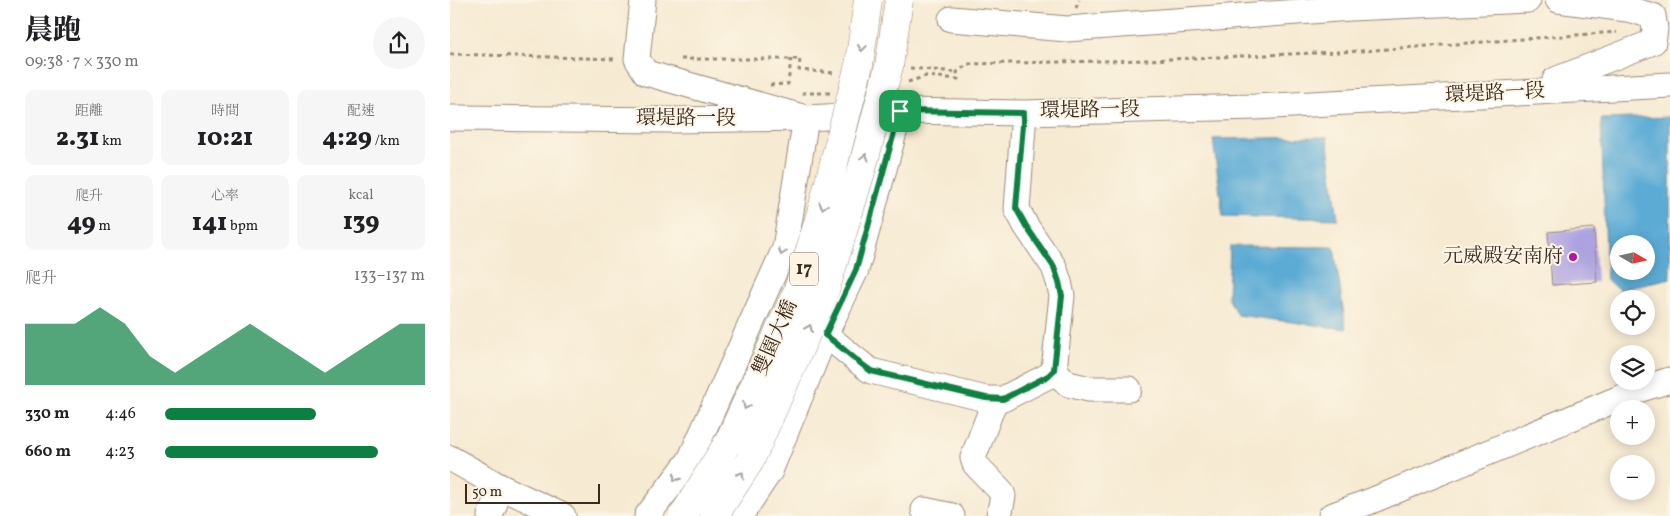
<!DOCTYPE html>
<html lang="zh-TW">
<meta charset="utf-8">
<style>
body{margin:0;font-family:Vollkorn,"Noto Serif TC",serif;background:#f6f6f6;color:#202124;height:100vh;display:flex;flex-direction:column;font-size:19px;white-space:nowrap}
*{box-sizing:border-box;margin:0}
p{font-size:16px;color:#757577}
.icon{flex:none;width:28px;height:28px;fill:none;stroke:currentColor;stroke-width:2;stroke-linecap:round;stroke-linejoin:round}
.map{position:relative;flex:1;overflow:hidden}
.side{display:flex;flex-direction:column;background:#fff;width:450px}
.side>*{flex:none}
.needle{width:32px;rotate:99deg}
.controls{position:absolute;left:1160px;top:235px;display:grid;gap:10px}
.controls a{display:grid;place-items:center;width:45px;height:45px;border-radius:50%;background:#fff;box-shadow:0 2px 12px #0003;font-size:25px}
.scale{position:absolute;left:15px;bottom:12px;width:135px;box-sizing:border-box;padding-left:5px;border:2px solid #3b2a1e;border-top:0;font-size:14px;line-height:18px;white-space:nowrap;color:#3b2a1e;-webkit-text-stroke:4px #fcf5e5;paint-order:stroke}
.pin{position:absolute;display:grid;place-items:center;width:42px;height:42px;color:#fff;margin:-21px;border-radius:10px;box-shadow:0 2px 8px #0006}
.round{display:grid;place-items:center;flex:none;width:52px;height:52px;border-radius:26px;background:#f6f6f6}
.summary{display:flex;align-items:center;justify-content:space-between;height:85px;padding:0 25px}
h1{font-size:28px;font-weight:800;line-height:38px}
.figures{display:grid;grid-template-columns:repeat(3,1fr);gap:8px;height:85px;padding:5px 25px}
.figures div{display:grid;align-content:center;border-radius:10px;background:#f6f6f6;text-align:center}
.figures b{font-size:25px;font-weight:800}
.figures small{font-size:14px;font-weight:400}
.figures p{font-size:14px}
.chart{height:140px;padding:10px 25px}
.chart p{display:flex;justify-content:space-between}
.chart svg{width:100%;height:90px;margin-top:5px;fill:#0b8043;opacity:.7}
ul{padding:0 25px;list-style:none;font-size:16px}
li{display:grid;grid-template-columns:80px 60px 1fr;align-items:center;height:38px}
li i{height:12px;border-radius:6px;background:#0b8043}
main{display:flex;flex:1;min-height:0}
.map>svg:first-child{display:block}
.water{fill:#5babd5;stroke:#4b6a7a;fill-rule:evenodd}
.building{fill:#ada2e1}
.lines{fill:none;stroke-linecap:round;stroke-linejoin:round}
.minor-casing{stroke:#988a78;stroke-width:27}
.path{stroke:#988a78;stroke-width:3;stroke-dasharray:4 4;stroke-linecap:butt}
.minor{stroke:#fff;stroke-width:25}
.major-bridge-casing{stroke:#988a78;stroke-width:29;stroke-linecap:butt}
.major-bridge{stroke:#fff;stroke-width:28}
.oneway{stroke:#a79f9a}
.route-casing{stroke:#fff;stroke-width:10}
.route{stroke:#0b8043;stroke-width:6}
.poi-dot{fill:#b5179e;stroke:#fcf5e5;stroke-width:2}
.labels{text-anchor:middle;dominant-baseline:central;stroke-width:4;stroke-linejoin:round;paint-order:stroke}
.shield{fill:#fcf5e5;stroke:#75675a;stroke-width:1}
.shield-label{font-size:19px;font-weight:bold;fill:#3b2a1e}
.street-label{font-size:20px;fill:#3b2a1e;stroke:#fcf5e5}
.poi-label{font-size:20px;fill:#3b2a1e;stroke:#fcf5e5;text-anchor:end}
</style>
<main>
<section class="side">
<div class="summary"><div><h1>晨跑</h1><p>09:38 · 7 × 330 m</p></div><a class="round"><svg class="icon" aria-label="share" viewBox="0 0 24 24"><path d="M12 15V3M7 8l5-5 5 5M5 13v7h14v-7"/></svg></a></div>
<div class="figures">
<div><p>距離</p><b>2.31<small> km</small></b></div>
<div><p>時間</p><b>10:21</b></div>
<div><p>配速</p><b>4:29<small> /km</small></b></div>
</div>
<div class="figures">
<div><p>爬升</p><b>49<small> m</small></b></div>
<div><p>心率</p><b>141<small> bpm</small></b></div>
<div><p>kcal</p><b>139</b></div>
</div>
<div class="chart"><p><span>爬升</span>133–137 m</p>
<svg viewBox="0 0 160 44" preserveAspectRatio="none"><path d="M0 44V14L10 14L20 14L30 6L40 14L50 30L60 38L70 30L80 22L90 14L100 22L110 30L120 38L130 30L140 22L150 14L160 14V44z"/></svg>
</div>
<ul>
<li><b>330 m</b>4:46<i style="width:58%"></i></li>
<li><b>660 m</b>4:23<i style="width:82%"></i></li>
</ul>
</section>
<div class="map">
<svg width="1220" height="516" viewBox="0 0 1220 516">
<rect width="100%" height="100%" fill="#fcf5e5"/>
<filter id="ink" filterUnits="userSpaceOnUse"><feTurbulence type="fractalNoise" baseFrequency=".02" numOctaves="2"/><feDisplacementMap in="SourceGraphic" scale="10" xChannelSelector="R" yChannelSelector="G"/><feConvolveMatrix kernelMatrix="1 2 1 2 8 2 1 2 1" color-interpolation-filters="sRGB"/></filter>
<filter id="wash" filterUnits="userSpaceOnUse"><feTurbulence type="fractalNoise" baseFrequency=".0096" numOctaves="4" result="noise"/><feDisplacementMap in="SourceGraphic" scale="20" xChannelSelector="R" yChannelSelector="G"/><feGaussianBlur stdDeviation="1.12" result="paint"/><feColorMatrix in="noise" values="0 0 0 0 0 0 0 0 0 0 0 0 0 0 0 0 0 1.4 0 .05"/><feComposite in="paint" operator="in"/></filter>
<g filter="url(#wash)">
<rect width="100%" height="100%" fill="#f6ead2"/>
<!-- water -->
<path class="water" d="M1220,117V278L1170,290L1157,280L1151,119ZM1169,244H1196V271H1169Z
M877,137L888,219L773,216L763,139Z
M780,246L884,247L896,329L787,315L778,297Z"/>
<g id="blocks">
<!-- building -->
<path class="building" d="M1144,228L1147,282L1102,285L1098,232Z"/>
</g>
</g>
<g filter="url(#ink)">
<use href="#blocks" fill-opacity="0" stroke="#988a78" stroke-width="1"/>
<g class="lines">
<!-- minor casing -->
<g class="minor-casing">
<path id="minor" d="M193,0L187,59L196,73L356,118L335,248L240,460L197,516
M501,19L617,29L901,8L1078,0
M1106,90L1105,80L1203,42L1205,29L1203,16L1177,9L1108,0
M0,118L224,120L356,118L414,115L450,111L574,113L805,107L1220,85
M375,335C391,346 405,360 421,371L536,399H553L598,376L604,370L612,296L609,282L604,267L576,226L567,209L574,113
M604,370L618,384L639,389H679
M545,400L523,458L525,464L551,491L553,496L549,516
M0,458L51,487L113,516
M474,510L502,516
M40,516L51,487
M290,516L320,471L375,335L406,270L450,111
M881,516L921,501L1194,388L1220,380"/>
</g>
<!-- path -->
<path class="path" d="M626,8L629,0
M0,54L167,59
M231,59H350L349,70L386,73
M460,68L507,72
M458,82L476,76L508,79L507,72L518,64L696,60L911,51L1167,32
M320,85L338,84L341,59
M352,93H381"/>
<!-- minor -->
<use href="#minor" class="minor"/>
<!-- major-bridge casing -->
<g class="major-bridge-casing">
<path id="major-bridge" d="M233,516L279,441L348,290L373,206L409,65L418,0
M264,516L300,461L375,291L413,165L439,66L449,0"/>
</g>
<!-- major-bridge -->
<use href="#major-bridge" class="major-bridge"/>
</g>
<!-- one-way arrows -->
<defs><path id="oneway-chevron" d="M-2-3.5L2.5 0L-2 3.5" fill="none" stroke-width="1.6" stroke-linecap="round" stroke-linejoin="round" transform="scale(1.25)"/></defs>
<g class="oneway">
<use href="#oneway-chevron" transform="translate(412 48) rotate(98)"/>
<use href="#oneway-chevron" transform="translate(415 157) rotate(-75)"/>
<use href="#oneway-chevron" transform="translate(373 206) rotate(106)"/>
<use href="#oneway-chevron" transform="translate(332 252) rotate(111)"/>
<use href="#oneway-chevron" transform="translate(359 328) rotate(-67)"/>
<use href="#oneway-chevron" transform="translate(296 406) rotate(115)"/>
<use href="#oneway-chevron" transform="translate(291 475) rotate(-57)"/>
<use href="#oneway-chevron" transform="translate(226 478) rotate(128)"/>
</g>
</g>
<g class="lines" filter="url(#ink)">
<!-- route casing -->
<g class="route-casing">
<path id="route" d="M450,111L574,113L566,208L576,226L604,267L609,282L612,296L604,370L598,376L553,399L536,398L421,371C405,360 391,346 375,335L406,270Z"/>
</g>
<!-- route -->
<use href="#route" class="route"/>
</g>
<!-- markers -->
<circle class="poi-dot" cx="1123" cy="257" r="5"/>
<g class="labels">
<!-- shield labels -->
<rect class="shield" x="340" y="252.5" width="28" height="33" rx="4"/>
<g class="shield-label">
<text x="354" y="269">17</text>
</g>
<!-- street labels -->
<g class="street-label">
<text transform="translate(1045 94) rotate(-3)">環堤路一段</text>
<text transform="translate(640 111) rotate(-1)">環堤路一段</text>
<text x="236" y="119">環堤路一段</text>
<text transform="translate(326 338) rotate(-66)">雙園大橋</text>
</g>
<!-- poi labels -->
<g class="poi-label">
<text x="1113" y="257">元威殿安南府</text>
</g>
</g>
</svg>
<div class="controls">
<a><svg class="needle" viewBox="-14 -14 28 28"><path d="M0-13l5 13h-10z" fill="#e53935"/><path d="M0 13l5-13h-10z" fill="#757577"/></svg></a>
<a><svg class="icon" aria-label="locate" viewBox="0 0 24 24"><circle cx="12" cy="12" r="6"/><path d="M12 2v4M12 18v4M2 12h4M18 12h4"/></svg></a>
<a><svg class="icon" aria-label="layers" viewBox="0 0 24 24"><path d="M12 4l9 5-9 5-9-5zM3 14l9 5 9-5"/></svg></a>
<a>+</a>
<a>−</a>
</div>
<div class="scale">50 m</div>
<div class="pin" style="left:450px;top:111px;background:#1e9e55"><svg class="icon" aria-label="arrive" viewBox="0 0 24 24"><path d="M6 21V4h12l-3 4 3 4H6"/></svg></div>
</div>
</main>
